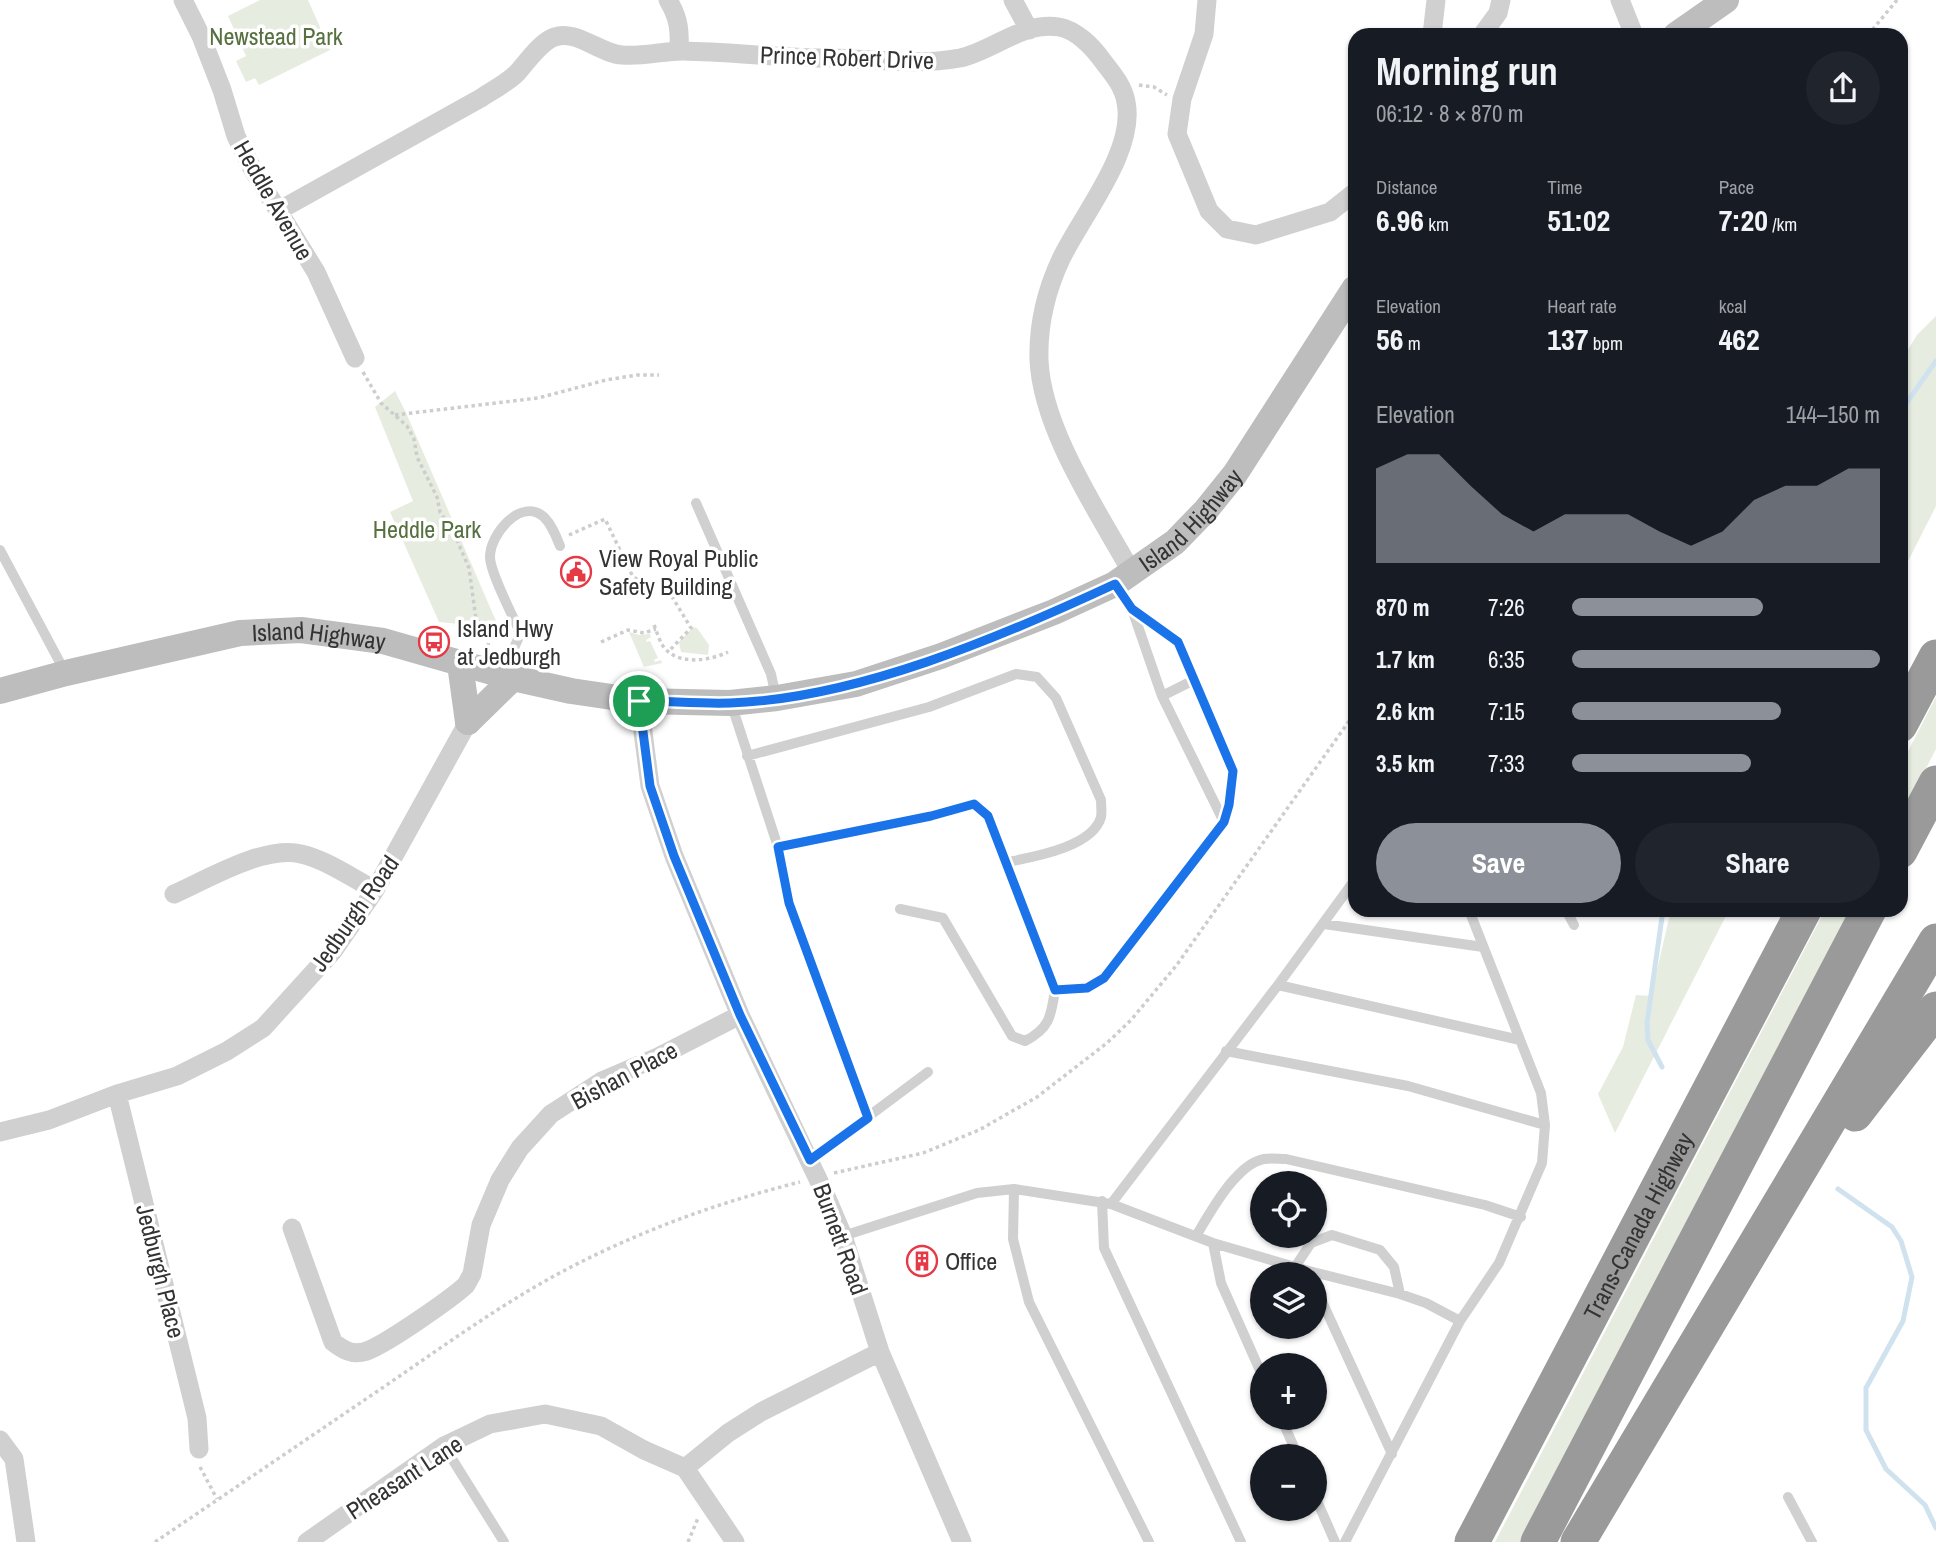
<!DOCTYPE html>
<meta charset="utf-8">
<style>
body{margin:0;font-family:"Archivo Narrow",sans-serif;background:#20242c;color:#f1f3f6;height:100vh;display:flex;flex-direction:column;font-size:26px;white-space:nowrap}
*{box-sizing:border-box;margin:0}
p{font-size:23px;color:#9ea1a6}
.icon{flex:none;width:38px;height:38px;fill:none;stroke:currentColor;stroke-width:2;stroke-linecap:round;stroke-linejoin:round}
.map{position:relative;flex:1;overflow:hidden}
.panel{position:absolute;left:1348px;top:28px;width:560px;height:889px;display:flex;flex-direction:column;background:#171b24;border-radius:21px;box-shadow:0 2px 5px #0004}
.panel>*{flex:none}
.fabs{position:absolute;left:1250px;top:1171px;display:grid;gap:14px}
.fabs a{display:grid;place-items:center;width:77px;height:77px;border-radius:50%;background:#171b24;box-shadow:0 2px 5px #0004;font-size:35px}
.pin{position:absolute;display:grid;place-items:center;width:60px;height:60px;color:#fff;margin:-30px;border:4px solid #fff;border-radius:50%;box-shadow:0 2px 7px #0007}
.round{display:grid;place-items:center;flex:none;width:74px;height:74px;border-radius:37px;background:#20242c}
.overview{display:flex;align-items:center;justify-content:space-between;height:119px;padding:0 28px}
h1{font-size:38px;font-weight:800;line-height:52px}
.metrics{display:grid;grid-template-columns:repeat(3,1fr);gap:10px;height:119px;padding:7px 28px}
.metrics div{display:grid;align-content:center}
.metrics b{font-size:30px;font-weight:800}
.metrics small{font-size:19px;font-weight:400}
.metrics p{font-size:19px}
.chart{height:196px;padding:14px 28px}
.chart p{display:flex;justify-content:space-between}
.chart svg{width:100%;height:126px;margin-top:7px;fill:#8c9099;opacity:.7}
.action{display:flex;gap:14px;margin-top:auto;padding:14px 28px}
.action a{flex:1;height:80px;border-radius:42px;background:#8c9099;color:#fff;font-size:28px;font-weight:800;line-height:80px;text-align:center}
.action a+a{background:#20242c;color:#f1f3f6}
ul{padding:0 28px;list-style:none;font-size:23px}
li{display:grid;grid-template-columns:112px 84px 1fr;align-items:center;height:52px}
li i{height:18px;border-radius:9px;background:#8c9099}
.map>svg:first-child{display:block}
.green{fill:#e6ecdf}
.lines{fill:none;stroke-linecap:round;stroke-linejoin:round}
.stream{stroke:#cfe2ee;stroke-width:5}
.path{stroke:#cdcdcd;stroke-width:3.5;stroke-dasharray:3.5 3.5;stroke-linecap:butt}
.service{stroke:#d0d0d0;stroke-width:10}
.minor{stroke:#d0d0d0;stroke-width:19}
.secondary{stroke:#bdbdbd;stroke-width:26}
.motorway{stroke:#9a9a9a;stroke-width:35}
.route-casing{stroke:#fff;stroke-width:14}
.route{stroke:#1a73e8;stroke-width:9}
.labels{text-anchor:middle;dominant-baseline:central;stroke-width:7;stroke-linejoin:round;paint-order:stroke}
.park-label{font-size:24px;fill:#56703f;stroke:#fff}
.street-label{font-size:24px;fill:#333;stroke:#fff}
.poi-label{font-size:24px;fill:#333;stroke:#fff;text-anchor:start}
</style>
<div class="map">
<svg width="1936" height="1542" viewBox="0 0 1936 1542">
<rect width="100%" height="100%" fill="#fff"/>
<!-- green -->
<path class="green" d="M260,0H308L330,50L259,85L255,78L246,82L236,61L246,56L228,16Z
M1936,316V506L1901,575V361L1917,335Z
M395,391L407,415L499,628L439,622L390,512L413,501L375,407Z
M693,627L697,628L709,645L708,655L681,652L679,642Z
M629,632L639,635L650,634L651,637L646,640L647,642L650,641L658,658L654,660L655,662L661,660L662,663L644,667Z
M1936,697V749L1901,817V765Z
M1671,910H1729L1615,1133L1598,1094L1623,1047L1636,995L1651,996Z
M1825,910H1852L1523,1542H1495Z"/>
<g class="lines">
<!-- stream -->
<path class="stream" d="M1900,412L1936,361
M1662,1067L1648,1040L1647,1023L1663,910
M1838,1189L1892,1227L1901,1241L1912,1277L1903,1321L1866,1388V1430L1886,1469L1925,1505L1936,1528"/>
<!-- path -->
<path class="path" d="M1868,35L1897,0
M1139,85L1154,87L1167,95
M363,372L381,403L407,426L414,439L417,457L437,497L440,512L453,531L469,568L476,619L489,632L488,649
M395,415L538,398L606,380L637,375H659
M569,535L605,519L632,575L641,583L646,584L662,580L691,628L669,651
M654,625C657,632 659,640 663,646C677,666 709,661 728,652
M601,642L628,630L644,633L656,629
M834,1173L923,1153L979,1130L1037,1097L1107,1043L1131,1020L1176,966L1354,714
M200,1467L217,1499
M155,1542C232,1490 310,1437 388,1384C448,1343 507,1300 571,1267C645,1229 720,1202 800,1182
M688,1542L698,1518"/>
<!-- service -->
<path class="service" d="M696,503L771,674L776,697
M0,550L65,672
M1116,584L1132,609L1162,696L1224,822
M503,673L518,639V628C511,612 490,572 490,557C490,534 521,497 544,517C552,525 556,536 560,546
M1162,696L1194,680
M731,703L778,847L789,903L868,1118
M747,756L929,707L1016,674L1037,677L1056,698L1101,800C1101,805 1102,813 1101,817C1093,847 1033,857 1008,862
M778,847L931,816L974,804L988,816L1055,990C1051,1016 1050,1028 1025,1041L1012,1036L943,918L900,909
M1566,910L1574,925
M1324,924L1483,947
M1278,985L1520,1040
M1055,990L1087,988L1104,978L1224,822L1229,805L1233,771L1194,680L1178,642L1132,609
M1226,1051L1408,1086L1545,1125
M810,1160L928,1072
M1014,1189L1013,1239L1029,1302L1149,1542
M1102,1201L1104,1248L1241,1542
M1111,1204L1278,985L1354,881
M843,1236L977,1193L1014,1189L1111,1204L1213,1243L1309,1271L1310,1274
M1196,1236C1210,1213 1236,1164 1264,1159C1271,1158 1279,1159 1286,1159L1485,1205L1521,1217
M1213,1243L1221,1283L1262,1375
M1295,1267L1311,1243L1332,1235L1380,1250L1394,1267L1400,1294
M1309,1271L1400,1294L1426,1303L1460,1321
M1314,1284L1392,1454
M1281,1418L1298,1456
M444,1446L504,1542
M1314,1494L1335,1542
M1788,1497L1812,1542
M1345,1542L1460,1321L1499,1263L1542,1163L1545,1125L1541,1093L1469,910"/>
<!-- minor -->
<path class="minor" d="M183,0L201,36L222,90L236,136L253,170L316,272L355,358
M668,0C679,18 680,31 679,51
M1013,0L1029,30
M1207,0L1204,34L1182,99L1177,134L1209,211L1227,229L1256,235L1330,212L1354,193
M1620,0L1634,35
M1432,35L1436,0
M1482,35L1498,13L1501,0
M278,211L481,98C493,90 507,83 517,73C527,62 538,45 552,38C574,27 600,54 622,55C642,57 663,51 683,51C732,52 782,58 831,58C874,59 917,66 960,58C993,51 1023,21 1059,27C1076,30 1092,46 1102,60C1112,73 1123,85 1126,102C1136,151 1082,215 1061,259C1046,291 1038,325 1039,360C1042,430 1099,513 1132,573
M639,701L650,786L674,856L740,1015L826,1196L843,1236L880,1352L962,1542
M174,894C208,879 264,845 301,854C327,860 352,878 375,890
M117,1094L197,1418L199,1449
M0,1132L49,1120L117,1094L177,1076L227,1051L263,1028L333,951L375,890L468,722
M292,1228L333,1342C342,1349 351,1355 363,1352C380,1349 452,1298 466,1285L472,1274L481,1225L500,1180L520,1148L551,1114L602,1081L658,1057L740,1015
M0,1440L14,1459L26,1542
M685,1468L735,1542
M307,1542L444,1446L490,1424L545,1414L601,1426L644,1450L685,1468L728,1433L761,1412L880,1352"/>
<!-- secondary -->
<g class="secondary">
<path d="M1676,35L1726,0"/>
<path d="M460,664L468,722"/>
<path id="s1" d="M0,691L66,673L240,633L301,630L383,641L513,678L571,691L639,701L730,703L777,698L856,684L941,656L1054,612L1115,584L1175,542L1206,510L1235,474L1354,289"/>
<path d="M468,722L513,678"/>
</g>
<!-- motorway -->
<g class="motorway">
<path d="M1900,725L1936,657"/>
<path d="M1900,851L1936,783"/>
<path d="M1855,1114L1936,1009"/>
<path id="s2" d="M1472,1542L1804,910"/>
<path d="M1538,1542L1869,910"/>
<path d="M1578,1542L1936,941"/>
</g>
</g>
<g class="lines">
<!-- route casing -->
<g class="route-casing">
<path id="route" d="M1115,584L1132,609L1178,642L1233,771L1229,805L1224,822L1104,978L1087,988L1055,990L988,816L974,804L931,816L778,847L789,903L868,1118L810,1160L740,1015L674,856L650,786L639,701C669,701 699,704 730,703C856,699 1001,637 1115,584Z"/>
</g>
<!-- route -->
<use href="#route" class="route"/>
</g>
<!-- icons -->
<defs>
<g id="civic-ring" transform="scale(1.575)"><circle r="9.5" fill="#fff" stroke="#e63946" stroke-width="1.5"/><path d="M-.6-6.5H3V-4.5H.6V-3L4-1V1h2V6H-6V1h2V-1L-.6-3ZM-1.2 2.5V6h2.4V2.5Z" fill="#e63946"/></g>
<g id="bus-ring" transform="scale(1.575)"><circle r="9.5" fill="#fff" stroke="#e63946" stroke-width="1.5"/><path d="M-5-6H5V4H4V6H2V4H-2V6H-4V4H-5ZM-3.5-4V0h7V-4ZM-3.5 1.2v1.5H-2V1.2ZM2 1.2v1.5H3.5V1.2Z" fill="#e63946"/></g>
<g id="building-ring" transform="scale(1.575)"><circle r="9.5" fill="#fff" stroke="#e63946" stroke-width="1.5"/><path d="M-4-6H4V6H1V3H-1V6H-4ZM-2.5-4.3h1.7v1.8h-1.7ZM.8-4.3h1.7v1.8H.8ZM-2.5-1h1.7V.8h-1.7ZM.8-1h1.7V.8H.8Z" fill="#e63946"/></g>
</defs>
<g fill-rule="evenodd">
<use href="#civic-ring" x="576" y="572"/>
<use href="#bus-ring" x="434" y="642"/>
<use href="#building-ring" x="922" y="1261"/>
</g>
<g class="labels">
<!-- park labels -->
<g class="park-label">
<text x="276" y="36">Newstead Park</text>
<text x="427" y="529">Heddle Park</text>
</g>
<!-- street labels -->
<g class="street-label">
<text transform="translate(847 57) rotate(2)">Prince Robert Drive</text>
<text transform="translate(274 200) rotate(60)">Heddle Avenue</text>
<text stroke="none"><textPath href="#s1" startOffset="1250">Island Highway</textPath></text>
<text stroke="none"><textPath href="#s1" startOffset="326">Island Highway</textPath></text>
<text transform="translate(354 913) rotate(-55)">Jedburgh Road</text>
<text transform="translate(624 1075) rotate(-28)">Bishan Place</text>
<text stroke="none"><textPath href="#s2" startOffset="357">Trans-Canada Highway</textPath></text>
<text transform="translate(841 1239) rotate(70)">Burnett Road</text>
<text transform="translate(161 1271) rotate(76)">Jedburgh Place</text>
<text transform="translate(404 1477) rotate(-33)">Pheasant Lane</text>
</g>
<!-- poi labels -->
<g class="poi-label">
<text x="599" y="558">View Royal Public<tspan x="599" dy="28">Safety Building</tspan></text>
<text x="457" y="628">Island Hwy<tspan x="457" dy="28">at Jedburgh</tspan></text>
<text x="945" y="1261">Office</text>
</g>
</g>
</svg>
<div class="fabs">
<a><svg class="icon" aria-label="locate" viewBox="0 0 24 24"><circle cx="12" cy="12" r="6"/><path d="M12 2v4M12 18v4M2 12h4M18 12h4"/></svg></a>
<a><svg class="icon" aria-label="layers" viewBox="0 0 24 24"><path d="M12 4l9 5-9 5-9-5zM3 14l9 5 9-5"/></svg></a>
<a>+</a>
<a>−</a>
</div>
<div class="pin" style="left:639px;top:701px;background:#1e9e55"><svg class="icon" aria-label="arrive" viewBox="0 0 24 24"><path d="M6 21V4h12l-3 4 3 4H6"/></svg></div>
<section class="panel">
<div class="overview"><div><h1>Morning run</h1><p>06:12 · 8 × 870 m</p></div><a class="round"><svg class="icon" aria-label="share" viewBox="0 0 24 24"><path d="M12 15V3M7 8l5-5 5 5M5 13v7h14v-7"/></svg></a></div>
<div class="metrics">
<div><p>Distance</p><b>6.96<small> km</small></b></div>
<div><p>Time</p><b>51:02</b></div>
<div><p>Pace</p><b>7:20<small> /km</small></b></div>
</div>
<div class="metrics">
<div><p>Elevation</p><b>56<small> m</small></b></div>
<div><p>Heart rate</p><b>137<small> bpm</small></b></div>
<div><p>kcal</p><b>462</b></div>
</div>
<div class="chart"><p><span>Elevation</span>144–150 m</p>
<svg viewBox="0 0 160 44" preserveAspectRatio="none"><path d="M0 44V11L10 6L20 6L30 17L40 27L50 33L60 27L70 27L80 27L90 33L100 38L110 33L120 22L130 17L140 17L150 11L160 11V44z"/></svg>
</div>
<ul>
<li><b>870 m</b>7:26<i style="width:62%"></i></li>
<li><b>1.7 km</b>6:35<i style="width:100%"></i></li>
<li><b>2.6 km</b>7:15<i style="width:68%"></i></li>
<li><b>3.5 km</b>7:33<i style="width:58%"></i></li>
</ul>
<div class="action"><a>Save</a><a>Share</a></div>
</section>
</div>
